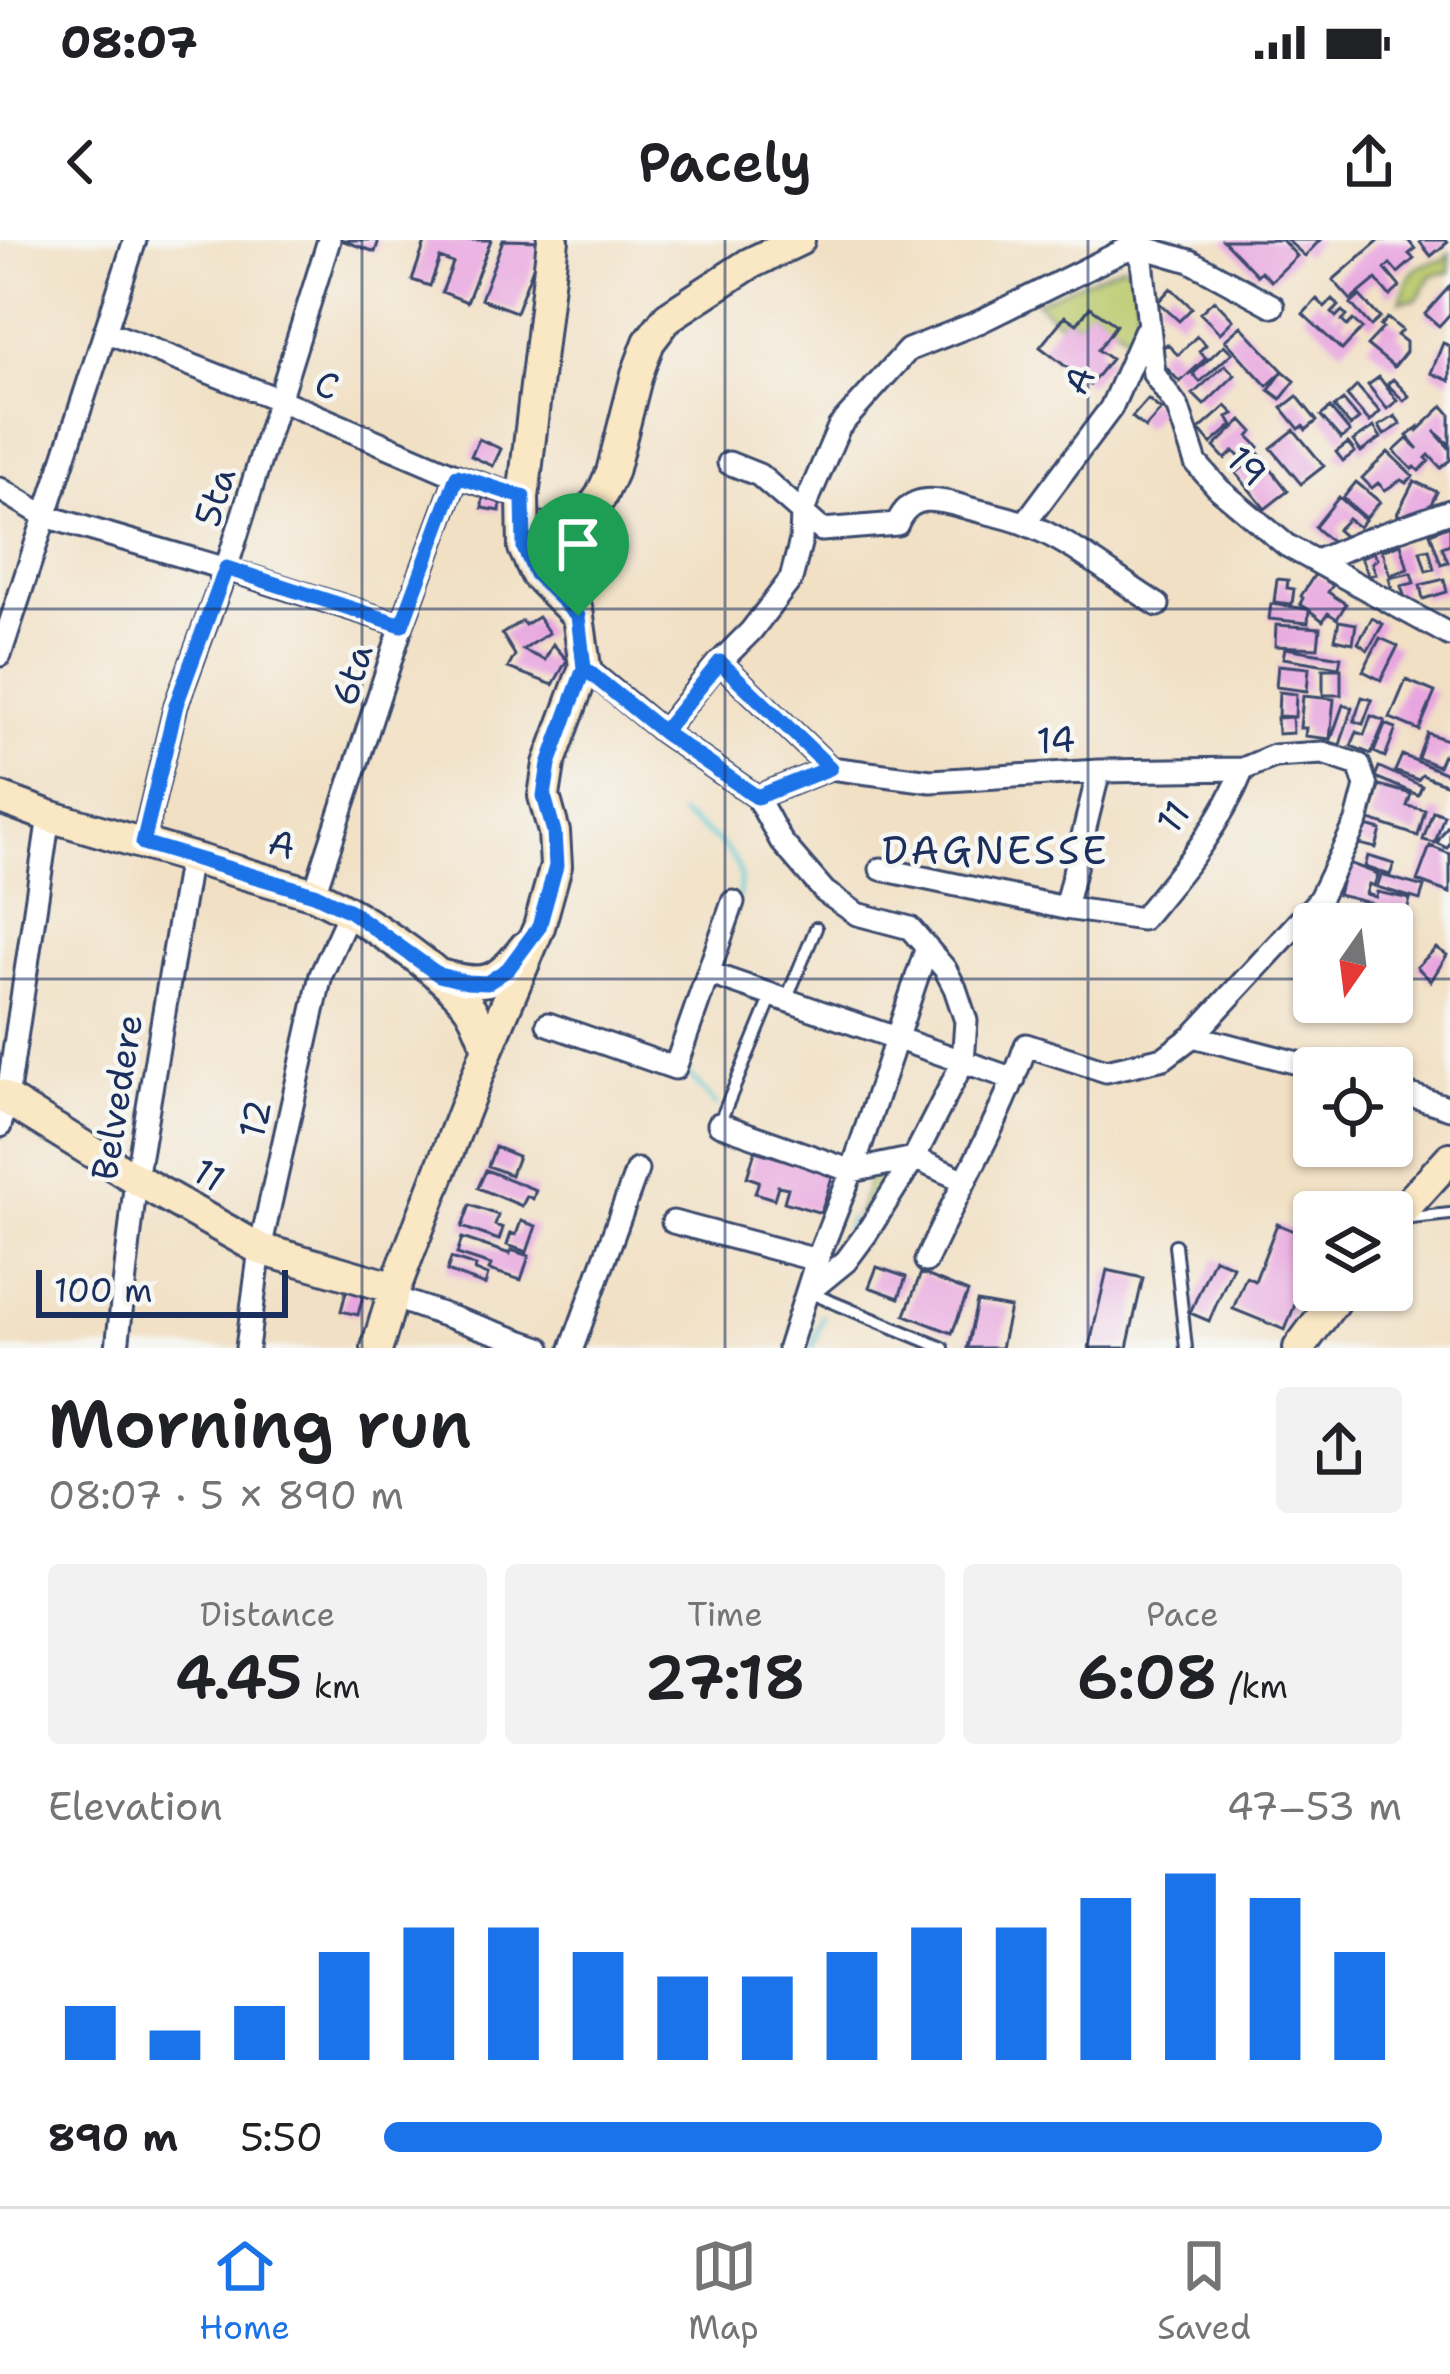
<!DOCTYPE html>
<meta charset="utf-8">
<style>
body{margin:0;font-family:"Shantell Sans",sans-serif;background:#f2f2f2;color:#202124;height:100vh;display:flex;flex-direction:column;font-size:45px;white-space:nowrap}
*{box-sizing:border-box;margin:0}
p{font-size:39px;color:#757577}
.icon{flex:none;width:66px;height:66px;fill:none;stroke:currentColor;stroke-width:2;stroke-linecap:round;stroke-linejoin:round}
.map{position:relative;height:1108px;overflow:hidden}
.details{display:flex;flex-direction:column;background:#fff;flex:1}
.details>*{flex:none}
.needle{width:78px;rotate:194deg}
.tools{position:absolute;left:1293px;top:663px;display:grid;gap:24px}
.tools a{display:grid;place-items:center;width:120px;height:120px;border-radius:12px;background:#fff;box-shadow:0 3px 9px #0004;font-size:60px}
.scale{position:absolute;left:36px;bottom:30px;width:252px;box-sizing:border-box;padding-left:12px;border:6px solid #1b2f5e;border-top:0;font-size:33px;line-height:42px;white-space:nowrap;color:#1b2f5e;-webkit-text-stroke:9px #f6f6f2;paint-order:stroke}
.pin{position:absolute;display:grid;place-items:center;width:102px;height:102px;color:#fff;margin:-123px -51px;border-radius:50% 50% 50% 0;rotate:-45deg;box-shadow:0 0 12px #0007}
.pin .icon{rotate:45deg}
.round{display:grid;place-items:center;flex:none;width:126px;height:126px;border-radius:12px;background:#f2f2f2}
.headline{display:flex;align-items:center;justify-content:space-between;height:204px;padding:0 48px}
h1{font-size:66px;font-weight:600;line-height:90px}
.figures{display:grid;grid-template-columns:repeat(3,1fr);gap:18px;height:204px;padding:12px 48px}
.figures div{display:grid;align-content:center;border-radius:12px;background:#f2f2f2;text-align:center}
.figures b{font-size:60px;font-weight:600}
.figures small{font-size:33px;font-weight:400}
.figures p{font-size:33px}
.chart{height:336px;padding:24px 48px}
.chart p{display:flex;justify-content:space-between}
.chart svg{width:100%;height:216px;margin-top:12px;stroke:#1a73e8;stroke-width:6}
ul{padding:0 48px;list-style:none;font-size:39px}
li{display:grid;grid-template-columns:192px 144px 1fr;align-items:center;height:90px}
li i{height:30px;border-radius:15px;background:#1a73e8}
.status{display:flex;justify-content:space-between;align-items:center;height:84px;padding:0 60px;background:#fff;direction:ltr}
.status svg{height:33px;fill:currentColor}
header{display:flex;justify-content:space-between;align-items:center;height:156px;padding:0 48px;background:#fff;font-size:54px;font-weight:600}
.dock{display:flex;justify-content:space-around;align-items:center;height:168px;border-top:3px solid #e0e0e0;background:#fff;font-size:33px;color:#757577}
.dock a{display:grid;justify-items:center;gap:6px}
.dock .active{color:#1a73e8}
.map>svg:first-child{display:block}
.green{fill:#bac96b;stroke:#6a7c64;stroke-width:3}
.lines{fill:none;stroke-linecap:round;stroke-linejoin:round}
.stream{stroke:#5dc9d6;stroke-width:4.5}
.building{fill:#e8a5df}
.service-casing{stroke:#3b4a6d;stroke-width:16}
.minor-casing{stroke:#3b4a6d;stroke-width:27}
.secondary-casing{stroke:#3b4a6d;stroke-width:36}
.service{stroke:#fff;stroke-width:10}
.minor{stroke:#fff;stroke-width:21}
.secondary{stroke:#fae7c3;stroke-width:30}
.route-casing{stroke:#fff;stroke-width:24}
.route{stroke:#1a73e8;stroke-width:15}
.grid{fill:none;stroke:#1b2f5e;stroke-width:3;stroke-opacity:0.55}
.labels{text-anchor:middle;dominant-baseline:central;stroke-width:9;stroke-linejoin:round;paint-order:stroke}
.street-label{font-size:36px;fill:#1b2f5e;stroke:#f6f6f2}
.neighbourhood-label{font-size:39px;letter-spacing:3px;fill:#1b2f5e;stroke:#f6f6f2}
</style>
<div class="status"><b>08:07</b><svg viewBox="0 0 49 12"><path d="M0 12V9h3v3zM5 12V6h3v6zM10 12V3h3v9zM15 12V0h3v12zM26 1h20v11H26zM47 4h2v5h-2z"/></svg></div>
<header><svg class="icon" aria-label="back" viewBox="0 0 24 24"><path d="M15 5l-7 7 7 7"/></svg>Pacely<svg class="icon" aria-label="share" viewBox="0 0 24 24"><path d="M12 15V3M7 8l5-5 5 5M5 13v7h14v-7"/></svg></header>
<div class="map">
<svg width="1450" height="1108" viewBox="0 0 1450 1108">
<rect width="100%" height="100%" fill="#f6f6f2"/>
<filter id="ink" filterUnits="userSpaceOnUse"><feTurbulence type="fractalNoise" baseFrequency=".00833" numOctaves="2"/><feDisplacementMap in="SourceGraphic" scale="24" xChannelSelector="R" yChannelSelector="G"/><feConvolveMatrix kernelMatrix="1 2 1 2 8 2 1 2 1" color-interpolation-filters="sRGB"/></filter>
<filter id="wash" filterUnits="userSpaceOnUse"><feTurbulence type="fractalNoise" baseFrequency=".004" numOctaves="4" result="noise"/><feDisplacementMap in="SourceGraphic" scale="48" xChannelSelector="R" yChannelSelector="G"/><feGaussianBlur stdDeviation="2.7" result="paint"/><feColorMatrix in="noise" values="0 0 0 0 0 0 0 0 0 0 0 0 0 0 0 0 0 1.4 0 .05"/><feComposite in="paint" operator="in"/></filter>
<g filter="url(#wash)">
<rect width="100%" height="100%" fill="#f1e0c4"/>
<!-- green -->
<path class="green" d="M1450,13V32L1432,35L1417,59L1400,61C1410,32 1412,23 1444,21Z
M1124,24C1141,39 1141,78 1129,97L1091,68L1077,84L1066,76L1059,83L1036,62Z
M871,931L888,932L890,938L868,983L857,978Z"/>
<g class="lines">
<!-- stream -->
<path class="stream" d="M681,575C701,589 738,610 740,637C741,644 739,650 739,657
M688,833L716,865
M842,1009L850,979
M812,1108L823,1076"/>
</g>
<g id="blocks">
<!-- building -->
<path class="building" d="M341,0H379L375,12Z
M426,0H445L454,3L455,0H491L467,62L442,52L453,23L440,18L430,46L412,40Z
M503,0L543,1L516,72L481,59Z
M1223,0H1282L1297,16L1271,41L1261,31L1257,35Z
M1287,0H1320L1305,16Z
M1379,0H1408L1415,9L1409,14L1414,19L1398,33L1390,24L1385,29L1400,47L1390,56L1376,39L1351,60L1333,40Z
M1422,0H1445L1447,3L1431,16L1420,2Z
M1450,46V74L1439,86L1425,74Z
M1171,48L1192,68L1179,81L1158,62Z
M1360,56L1380,78L1371,86L1351,64Z
M1317,59L1325,67L1332,59L1339,66L1332,73L1336,77L1342,71L1347,76L1342,81L1347,86L1353,80L1362,88L1342,110L1303,74Z
M1214,60L1233,80L1220,93L1200,73Z
M1090,67L1116,85L1098,110L1111,119L1090,145L1040,107L1065,76L1077,84Z
M1387,78L1402,90L1397,95L1406,102V112L1394,127L1367,105L1383,88L1380,86Z
M1241,86L1283,131L1267,146L1225,100Z
M1197,96L1206,105L1199,111L1206,118L1180,142L1154,115L1167,104L1178,115Z
M1443,103L1450,106V141L1431,133Z
M1224,105L1232,113L1200,142L1193,134Z
M1225,125L1235,135L1204,165L1193,154Z
M1283,131L1295,141L1281,159L1269,150Z
M1379,137L1397,161L1387,169L1368,145Z
M1393,139L1409,156L1404,161L1387,144Z
M1357,146L1380,172L1370,182L1347,156Z
M1297,156L1317,181L1306,190L1303,186L1299,189L1282,168Z
M1148,159L1161,170L1145,188L1132,177Z
M1343,160L1359,179L1350,186L1334,167Z
M1226,166L1234,174L1227,177L1233,185L1211,204L1199,190Z
M1443,166L1450,174V205L1434,191L1450,209V220L1441,228L1429,215L1426,218L1429,221L1419,231L1415,227L1412,229L1394,211L1407,199L1418,209L1407,196L1418,187V190Z
M1330,168L1350,192L1341,199L1321,176Z
M1395,176L1401,184L1384,195L1379,186Z
M1242,180L1253,192L1249,197L1259,207L1244,222L1234,211L1225,219L1214,207Z
M1374,187L1381,198L1361,212L1353,201Z
M1294,190L1324,226L1301,244L1271,208Z
M479,199L501,209L493,226L471,216Z
M1348,203L1355,212L1343,221L1336,212Z
M1388,212L1413,236L1406,243L1401,240L1385,250L1378,243L1372,248L1362,238Z
M1259,214L1288,251L1265,269L1236,233Z
M1414,241L1437,252L1424,278L1412,272L1408,279L1397,274Z
M1356,242L1380,262L1366,278L1343,258Z
M483,252L501,258L500,271L482,268Z
M1339,257L1365,280L1359,287L1348,279L1337,290L1344,296L1336,306L1315,287Z
M533,271L550,273L549,282L564,285L561,295L535,292Z
M1450,285V304L1442,307L1448,322L1441,324L1430,293Z
M605,286L625,298L616,313L596,301Z
M1401,304L1408,329L1390,335L1382,310Z
M1429,309L1434,329L1426,331L1420,311Z
M1374,312L1377,319L1372,323L1376,334L1369,336L1361,317Z
M1411,333L1414,343L1401,346L1404,355L1394,358L1389,338Z
M1315,334L1333,345L1328,352L1346,364L1337,379L1328,373L1323,381L1309,370L1308,383L1269,379L1271,364L1308,369L1300,364L1303,358L1301,356Z
M1277,339L1288,340L1287,348L1294,349L1292,364L1274,362Z
M1444,339L1447,352L1423,359L1420,345Z
M538,377L549,393L523,410L545,420L553,404L567,420L553,445L508,428L515,415L502,394L522,381L525,385Z
M1372,378L1383,384L1368,410L1358,403Z
M1339,381L1356,384L1353,403L1335,399Z
M1276,385L1320,388L1318,408L1275,406Z
M1380,398L1398,406L1381,440L1363,431Z
M1285,408L1341,417L1339,427L1283,418Z
M1278,425L1309,428L1307,451L1276,447Z
M1323,429H1341V455H1323Z
M1406,440L1435,452L1419,490L1390,478Z
M1279,452L1296,454L1295,477L1278,476Z
M1303,456L1334,459L1330,499L1305,496L1306,488H1300Z
M1362,457L1372,460L1363,484L1354,481Z
M1343,465L1352,468L1340,505L1330,502Z
M1371,476L1385,481L1371,514L1351,506L1357,492L1364,495Z
M1292,477L1293,493L1278,494L1277,478Z
M1385,484L1396,488L1385,517L1374,512Z
M1427,493L1450,501V517L1443,515L1438,526L1418,518Z
M1402,515L1450,535V546L1422,535L1418,540L1395,531Z
M1379,527L1422,546L1418,555L1375,537Z
M1379,545L1411,554L1407,566L1425,570L1418,596L1370,580Z
M1433,571L1444,575L1435,603L1423,600Z
M1450,582V603L1447,608L1437,603Z
M1363,585L1381,590L1376,608L1359,604Z
M1430,606L1450,614V653L1417,641Z
M1368,616L1394,624L1390,635L1365,627Z
M1346,622L1378,634L1374,646L1369,644L1366,654L1376,657L1377,652L1410,659L1407,672L1338,655L1341,643L1339,642Z
M1381,635L1424,647L1420,660L1377,647Z
M1436,708L1447,715L1431,741L1417,727Z
M495,907L518,916L511,935L488,926Z
M755,911L833,934L821,973L784,962L788,948L778,946L774,959L755,953L759,941L747,937Z
M486,930L536,950L533,959L527,956L522,966L478,948Z
M470,965L498,975L495,985L503,988L499,1000L462,987Z
M521,981L536,986L527,1012L507,1005L511,993L516,995Z
M1277,984L1314,999V1033L1308,1031L1285,1090L1233,1069L1246,1037L1255,1041Z
M462,998L510,1014L511,1010L529,1016L521,1040L489,1030L491,1025L457,1014Z
M451,1018L476,1026L475,1031L488,1035L485,1045L447,1031Z
M1214,1018L1233,1026L1209,1081L1190,1073Z
M877,1027L906,1037L899,1058L869,1047Z
M1107,1030L1143,1038L1127,1108H1089Z
M921,1033L968,1052L952,1093L905,1075Z
M348,1044L365,1048L358,1075L341,1071Z
M977,1062L1010,1068L1001,1108H967Z"/>
</g>
</g>
<g filter="url(#ink)">
<use href="#blocks" fill-opacity="0" stroke="#3b4a6d" stroke-width="3"/>
<g class="lines">
<!-- service casing -->
<g class="service-casing">
<path id="service" d="M786,760L816,688
M719,884L772,756
M1402,979L1450,974
M1175,1005L1186,1108
M808,1052L943,1108"/>
</g>
<!-- minor casing -->
<g class="minor-casing">
<path id="minor" d="M1133,0L1142,20L1154,134L1178,168L1196,223L1219,249L1286,305L1450,395
M105,91L280,160L457,236L523,258
M729,223L759,235L822,290L897,284C911,250 940,260 968,268C986,273 1005,276 1023,283C1068,299 1116,339 1158,365
M0,249L45,276L226,329L402,385
M1025,283L1111,168L1145,91
M1317,321L1362,302L1450,271
M0,415L135,0
M720,422L830,528
M585,427L663,492L757,557L781,601L825,652L857,674L910,688L945,729L955,748L966,781L963,822L914,918L866,994L846,1021L808,1052
M663,492L714,428L751,391L791,339L801,300L802,273L839,187L908,110L979,82L1135,5L1190,21L1273,66
M757,557L830,528L931,541L1099,531L1243,529L1274,516L1323,513L1359,525L1366,546L1357,581L1319,660L1193,796
M143,603L176,465L226,329L329,0
M881,629L1065,668L1142,679C1181,632 1220,587 1243,529
M314,654L402,385L457,236
M1065,668L1099,531
M708,733L1014,839
M548,784L675,828L733,662
M1392,849L1450,868
M719,884L852,931L914,918L963,940
M0,886L7,859L49,576
M673,982L817,1020
M926,1021C958,949 1001,880 1026,805L1106,831L1164,818L1193,796L1317,828
M392,1057L540,1108
M117,1108L136,939L190,617
M247,1108L260,1009L321,735L350,671
M572,1108L637,930
M789,1108L817,1020L852,931L927,707"/>
</g>
<!-- secondary casing -->
<g class="secondary-casing">
<path id="secondary" d="M553,0L523,258L524,308L536,334L578,376
M0,558L49,576L314,654C361,676 436,725 468,765C477,777 482,794 488,808
M439,735C484,747 496,745 525,707
M0,855L136,939L260,1009L395,1048
M1392,982L1450,918
M377,1108L395,1048L488,808L539,687L556,626L554,592L544,556L549,524L585,427L578,376L565,323L567,304L601,256L612,232L637,134L649,102L668,77L749,24L799,0
M1299,1108L1342,1050"/>
</g>
<!-- service -->
<use href="#service" class="service"/>
<!-- minor -->
<use href="#minor" class="minor"/>
<!-- secondary -->
<use href="#secondary" class="secondary"/>
</g>
</g>
<g class="lines" filter="url(#ink)">
<!-- route casing -->
<g class="route-casing">
<path id="route" d="M578,376L536,334L524,308L523,257L457,236L402,385L226,328L176,465L143,603L314,654L350,671L439,735L467,742L487,743L508,729L539,687L556,626L554,592L544,556L549,524L584,428L663,492L757,557L830,528L720,422L663,492L584,428L578,376"/>
</g>
<!-- route -->
<use href="#route" class="route"/>
</g>
<!-- grid -->
<path class="grid" d="M362,0V1108M725,0V1108M1088,0V1108M0,369H1450M0,739H1314M1392,739H1450"/>
<g class="labels">
<!-- street labels -->
<g class="street-label">
<text transform="translate(1079 140) rotate(-61)">A</text>
<text transform="translate(327 145) rotate(23)">C</text>
<text transform="translate(1247 226) rotate(44)">19</text>
<text transform="translate(215 257) rotate(-72)">5ta</text>
<text transform="translate(352 435) rotate(-73)">6ta</text>
<text transform="translate(1056 500) rotate(-3)">14</text>
<text transform="translate(1173 577) rotate(-55)">11</text>
<text transform="translate(282 604) rotate(16)">A</text>
<text transform="translate(117 857) rotate(-81)">Belvedere</text>
<text transform="translate(255 879) rotate(-77)">12</text>
<text transform="translate(209 935) rotate(30)">11</text>
</g>
<!-- neighbourhood labels -->
<g class="neighbourhood-label">
<text x="996" y="610">DAGNESSE</text>
</g>
</g>
</svg>
<div class="tools">
<a><svg class="needle" viewBox="-14 -14 28 28"><path d="M0-13l5 13h-10z" fill="#e53935"/><path d="M0 13l5-13h-10z" fill="#757577"/></svg></a>
<a><svg class="icon" aria-label="locate" viewBox="0 0 24 24"><circle cx="12" cy="12" r="6"/><path d="M12 2v4M12 18v4M2 12h4M18 12h4"/></svg></a>
<a><svg class="icon" aria-label="layers" viewBox="0 0 24 24"><path d="M12 4l9 5-9 5-9-5zM3 14l9 5 9-5"/></svg></a>
</div>
<div class="scale">100 m</div>
<div class="pin" style="left:578px;top:376px;background:#1e9e55"><svg class="icon" aria-label="arrive" viewBox="0 0 24 24"><path d="M6 21V4h12l-3 4 3 4H6"/></svg></div>
</div>
<section class="details">
<div class="headline"><div><h1>Morning run</h1><p>08:07 · 5 × 890 m</p></div><a class="round"><svg class="icon" aria-label="share" viewBox="0 0 24 24"><path d="M12 15V3M7 8l5-5 5 5M5 13v7h14v-7"/></svg></a></div>
<div class="figures">
<div><p>Distance</p><b>4.45<small> km</small></b></div>
<div><p>Time</p><b>27:18</b></div>
<div><p>Pace</p><b>6:08<small> /km</small></b></div>
</div>
<div class="chart"><p><span>Elevation</span>47–53 m</p>
<svg viewBox="0 0 160 44" preserveAspectRatio="none"><path d="M5 44V33M15 44V38M25 44V33M35 44V22M45 44V17M55 44V17M65 44V22M75 44V27M85 44V27M95 44V22M105 44V17M115 44V17M125 44V11M135 44V6M145 44V11M155 44V22"/></svg>
</div>
<ul>
<li><b>890 m</b>5:50<i style="width:98%"></i></li>
</ul>
</section>
<nav class="dock">
<a class="active"><svg class="icon" aria-label="home" viewBox="0 0 24 24"><path d="M3 11l9-7 9 7M6 9v11h12V9"/></svg>Home</a>
<a><svg class="icon" aria-label="map" viewBox="0 0 24 24"><path d="M3 6l6-2 6 2 6-2v14l-6 2-6-2-6 2zM9 4v14M15 6v14"/></svg>Map</a>
<a><svg class="icon" aria-label="saved" viewBox="0 0 24 24"><path d="M7 4h10v16l-5-4-5 4z"/></svg>Saved</a>
</nav>
